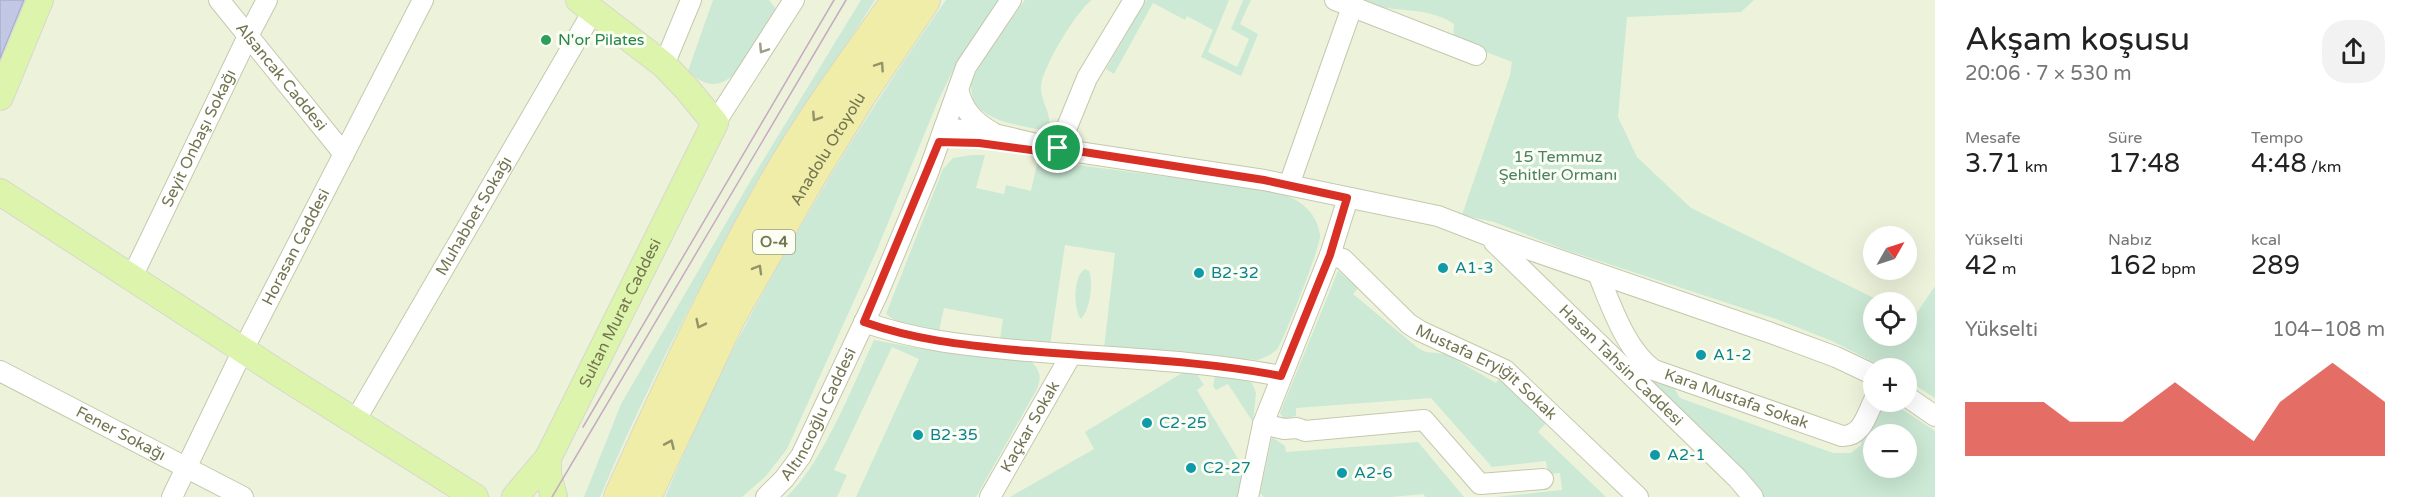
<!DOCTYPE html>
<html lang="tr">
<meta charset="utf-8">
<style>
body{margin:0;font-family:"Varela Round",sans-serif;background:#f2f2f2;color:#222;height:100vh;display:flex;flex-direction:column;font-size:22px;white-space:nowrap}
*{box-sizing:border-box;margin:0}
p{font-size:20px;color:#767676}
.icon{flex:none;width:33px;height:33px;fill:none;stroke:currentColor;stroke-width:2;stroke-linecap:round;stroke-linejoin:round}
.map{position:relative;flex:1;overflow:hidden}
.side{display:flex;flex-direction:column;background:#fff;width:480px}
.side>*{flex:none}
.needle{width:39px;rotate:51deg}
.controls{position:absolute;left:1863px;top:226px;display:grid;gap:12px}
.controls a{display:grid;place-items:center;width:54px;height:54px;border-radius:50%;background:#fff;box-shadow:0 6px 24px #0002;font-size:30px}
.pin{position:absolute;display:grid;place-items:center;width:51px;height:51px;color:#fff;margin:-26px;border:3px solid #fff;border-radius:50%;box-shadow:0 2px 6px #0007}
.round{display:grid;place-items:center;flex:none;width:63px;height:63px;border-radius:24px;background:#f2f2f2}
.overview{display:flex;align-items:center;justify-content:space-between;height:102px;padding:0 30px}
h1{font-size:33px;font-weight:600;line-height:45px}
.figures{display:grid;grid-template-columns:repeat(3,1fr);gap:9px;height:102px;padding:6px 30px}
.figures div{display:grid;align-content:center}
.figures b{font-size:26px;font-weight:600}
.figures small{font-size:16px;font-weight:400}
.figures p{font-size:16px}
.chart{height:168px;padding:12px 30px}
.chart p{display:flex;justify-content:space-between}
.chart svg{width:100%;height:108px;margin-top:6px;fill:#d93025;opacity:.7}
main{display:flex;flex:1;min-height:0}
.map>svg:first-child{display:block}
.residential{fill:#edf3db;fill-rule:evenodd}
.green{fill:#cbe9d4;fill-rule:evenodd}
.water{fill:#c2c7e4;stroke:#a9afd5;stroke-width:1.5}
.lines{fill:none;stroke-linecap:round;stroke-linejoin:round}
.minor-casing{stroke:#c5c8ac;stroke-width:22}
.major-casing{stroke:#d8d8ce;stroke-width:28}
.highway-casing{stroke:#d8d8ce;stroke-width:32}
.minor{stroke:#fff;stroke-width:20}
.major{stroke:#dcf4ab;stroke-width:26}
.highway{stroke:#f0eda9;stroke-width:30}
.tram{stroke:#c6aabf;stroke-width:1.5}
.oneway{stroke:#9d9e84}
.oneway2{stroke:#929366}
.route-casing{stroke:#fff;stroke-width:12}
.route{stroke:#d93025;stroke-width:8}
.leisure-dot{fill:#2e9e5b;stroke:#fbfef3;stroke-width:2}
.culture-dot{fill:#0f9aa8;stroke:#fbfef3;stroke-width:2}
.labels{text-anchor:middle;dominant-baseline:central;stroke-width:6;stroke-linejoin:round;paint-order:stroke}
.shield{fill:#fbfef3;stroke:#9c9e81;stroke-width:1.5}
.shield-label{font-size:15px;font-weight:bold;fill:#737550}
.leisure-label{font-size:16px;fill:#27864d;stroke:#fbfef3;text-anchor:start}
.street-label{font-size:16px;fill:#737550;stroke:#fbfef3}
.park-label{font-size:16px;fill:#4c8061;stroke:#fbfef3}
.culture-label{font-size:16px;fill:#0d838f;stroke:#fbfef3;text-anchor:start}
</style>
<main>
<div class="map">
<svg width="1935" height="497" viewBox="0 0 1935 497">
<rect width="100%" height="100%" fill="#f7fbec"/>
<!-- residential -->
<path class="residential" d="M0,0H1935V497H0ZM1874,237H1906V270H1874ZM1874,303H1906V336H1874ZM1874,369H1906V402H1874ZM1874,435H1906V468H1874Z"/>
<!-- green -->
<path class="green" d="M713,0H769L777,10L737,72C719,89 705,87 688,71Z
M861,0H875C841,53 804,106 772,161C707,269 649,381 600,497H584L621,404L751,180Z
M946,0H999L957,62L938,101L876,252L787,449L765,477L742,497H665C690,440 715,383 744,328C804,215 872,105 946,0Z
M1025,0H1092C1077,10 1041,69 1041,88C1041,103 1052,113 1049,129L1047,131C1026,126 998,124 981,110C974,104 971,94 971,85C973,71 1015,14 1025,0Z
M1146,0H1229L1208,52L1237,67L1249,39L1231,29L1243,0H1251L1240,24L1258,34L1241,76L1201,57L1213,30L1187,16L1185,20L1153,3L1114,74L1106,69Z
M1358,0H1754L1741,12L1627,17L1618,117L1637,157L1691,208L1884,303H1874V336H1906L1907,314L1914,317L1935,286V398L1907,380L1906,369H1887L1832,341L1776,319L1563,249L1494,222L1462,215L1510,75L1512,62L1453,39L1454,24C1425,4 1389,15 1358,0Z
M972,155H985L976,188L1004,194L1006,185L1031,191L1038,160L1263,189C1289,194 1316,205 1320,235C1322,243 1284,339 1278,348C1273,355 1264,357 1258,360L1104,348L1115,253L1065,245L1050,345L1000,339L1003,319L944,308L939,331C919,328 902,327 886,314L943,169L953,158Z
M1085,269L1089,271C1094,283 1090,310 1081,319C1073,309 1073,276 1085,269Z
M1338,271L1358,288L1353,294L1418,348L1426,352L1446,354L1496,383L1501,375L1547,422L1538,432L1606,497H1496L1562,490L1560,473L1548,474L1546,461L1492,467L1431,398L1296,408V416L1284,419L1280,413Z
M874,340L934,351L1031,361C1040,371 1042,376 1037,389L976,497H856L919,359L892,347L834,470L847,475L837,497H786C821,467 854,383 874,340Z
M1182,373L1197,374L1204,385L1197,390L1240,462L1246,464L1239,497H1010L1094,449L1085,432Z
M1637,373L1673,386L1680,398L1833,453H1851L1861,445L1862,425L1874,402H1891L1935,431V497H1759ZM1874,435H1906V468H1874Z
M1215,376L1241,378L1252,383L1256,393L1253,422L1228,384L1216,390L1213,386Z
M1272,437L1285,446L1286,452L1418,442L1464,497H1425L1424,494L1391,497H1264L1260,493Z"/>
<!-- water -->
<path class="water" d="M0,0H24L0,59Z"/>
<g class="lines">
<!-- minor casing -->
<g class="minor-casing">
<g id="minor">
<path id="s1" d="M219,0L344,154"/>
<path d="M1335,0L1476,55"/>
<path d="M664,65L691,0"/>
<path d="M958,89C963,110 974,122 992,132"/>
<path d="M715,123L794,0"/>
<path d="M944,128L994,134L1058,149L1264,180L1438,216L1487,235L1771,333L1836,357L1874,375"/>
<path d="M1058,149L1087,78L1134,0"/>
<path d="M1289,185L1352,7"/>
<path id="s2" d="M1494,242L1737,478L1753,497"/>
<path id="s3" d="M1330,255L1343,259L1409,324L1420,331L1505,370L1638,497"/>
<path id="s4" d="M1598,274C1611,305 1626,351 1654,370L1842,436C1862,437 1867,414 1874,400"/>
<path id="s5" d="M132,277L248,36L267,0"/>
<path d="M864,322C915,340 962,345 1016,350C1104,358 1194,359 1281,376"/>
<path id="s6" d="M0,371L243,497"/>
<path d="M1906,396L1935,416"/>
<path id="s7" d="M355,421L593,11"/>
<path d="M1263,424L1284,429L1297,428L1305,431L1424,420L1480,484L1543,479"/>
<path id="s8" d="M172,497L243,350L423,0"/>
<path id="s9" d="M766,497L784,479L801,456L878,293L928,173L966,67L1011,0"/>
<path id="s10" d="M990,497L1071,355"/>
<path d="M1248,497L1263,424L1330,255L1348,198"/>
</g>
</g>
<!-- major casing -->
<g class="major-casing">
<g id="major">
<path d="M0,97L40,0"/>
<path d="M0,192L280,374L475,497"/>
<path d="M548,458V475L554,497"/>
<path id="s11" d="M515,497L548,458L715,123L687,89L664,65L579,0"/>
</g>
</g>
<!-- highway casing -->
<g class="highway-casing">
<g id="highway">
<path d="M619,497C669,385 722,272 784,166C818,109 858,55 897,0"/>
<path id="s12" d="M646,497L730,318L808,181L861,95L925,0"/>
</g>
</g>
<!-- minor -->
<use href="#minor" class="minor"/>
<!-- major -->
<use href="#major" class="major"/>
<!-- highway -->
<use href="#highway" class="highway"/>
<!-- tram -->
<path class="tram" d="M583,427L834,0
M552,497L846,0"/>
</g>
<!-- one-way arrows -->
<defs><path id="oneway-chevron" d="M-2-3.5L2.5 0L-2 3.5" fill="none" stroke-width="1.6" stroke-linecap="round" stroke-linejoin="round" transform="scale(1.5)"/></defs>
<use class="oneway" href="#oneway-chevron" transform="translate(763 49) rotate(123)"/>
<g class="oneway2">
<use href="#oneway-chevron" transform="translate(880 66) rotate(-56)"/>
<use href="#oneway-chevron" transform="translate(816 117) rotate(123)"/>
<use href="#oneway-chevron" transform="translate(758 269) rotate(-60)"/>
<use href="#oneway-chevron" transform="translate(700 324) rotate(116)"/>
<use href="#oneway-chevron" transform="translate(670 444) rotate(-66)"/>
</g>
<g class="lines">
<!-- route casing -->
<g class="route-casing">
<path id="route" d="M939,142L979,143L1039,151L1058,148L1264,180L1347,198L1330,255L1281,376C1194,359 1104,358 1016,350C963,345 915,340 864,322Z"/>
</g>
<!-- route -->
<use href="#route" class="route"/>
</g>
<!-- markers -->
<circle class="leisure-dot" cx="546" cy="40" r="6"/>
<g class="culture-dot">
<circle cx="1443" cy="268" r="6"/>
<circle cx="1199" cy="273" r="6"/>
<circle cx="1701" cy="355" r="6"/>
<circle cx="1147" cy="423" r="6"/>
<circle cx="918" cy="435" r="6"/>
<circle cx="1655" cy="455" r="6"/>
<circle cx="1191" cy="468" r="6"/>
<circle cx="1342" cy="473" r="6"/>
</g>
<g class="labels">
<!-- shield labels -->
<rect class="shield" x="753" y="230" width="42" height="24" rx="4.5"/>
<g class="shield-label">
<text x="774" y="242">O-4</text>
</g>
<!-- leisure labels -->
<g class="leisure-label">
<text x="558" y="40">N'or Pilates</text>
</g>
<!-- street labels -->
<g class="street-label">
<text stroke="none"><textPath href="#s1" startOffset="99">Alsancak Caddesi</textPath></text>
<text stroke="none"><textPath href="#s5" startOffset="154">Seyit Onbaşı Sokağı</textPath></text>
<text stroke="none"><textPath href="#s12" startOffset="393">Anadolu Otoyolu</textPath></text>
<text stroke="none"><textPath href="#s7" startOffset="237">Muhabbet Sokağı</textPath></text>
<text stroke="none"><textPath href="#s8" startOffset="279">Horasan Caddesi</textPath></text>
<text stroke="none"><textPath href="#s11" startOffset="213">Sultan Murat Caddesi</textPath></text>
<text stroke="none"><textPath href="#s2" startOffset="177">Hasan Tahsin Caddesi</textPath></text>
<text stroke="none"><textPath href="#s3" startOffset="198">Mustafa Eryiğit Sokak</textPath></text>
<text stroke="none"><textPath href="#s4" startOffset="200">Kara Mustafa Sokak</textPath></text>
<text stroke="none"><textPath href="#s9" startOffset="99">Altıncıoğlu Caddesi</textPath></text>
<text stroke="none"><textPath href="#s10" startOffset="81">Kaçkar Sokak</textPath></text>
<text stroke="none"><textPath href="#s6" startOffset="136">Fener Sokağı</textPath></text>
</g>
<!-- park labels -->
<g class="park-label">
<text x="1558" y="157">15 Temmuz<tspan x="1558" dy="18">Şehitler Ormanı</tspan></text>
</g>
<!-- culture labels -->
<g class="culture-label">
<text x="1455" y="268">A1-3</text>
<text x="1211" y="273">B2-32</text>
<text x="1713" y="355">A1-2</text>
<text x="1159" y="423">C2-25</text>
<text x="930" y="435">B2-35</text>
<text x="1667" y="455">A2-1</text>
<text x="1203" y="468">C2-27</text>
<text x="1354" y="473">A2-6</text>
</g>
</g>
</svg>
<div class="controls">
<a><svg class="needle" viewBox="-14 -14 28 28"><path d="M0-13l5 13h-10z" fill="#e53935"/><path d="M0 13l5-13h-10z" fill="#767676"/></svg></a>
<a><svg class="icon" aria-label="locate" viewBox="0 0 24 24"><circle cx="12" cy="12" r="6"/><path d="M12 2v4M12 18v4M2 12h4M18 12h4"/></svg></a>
<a>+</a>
<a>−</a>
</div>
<div class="pin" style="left:1058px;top:148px;background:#1e9e55"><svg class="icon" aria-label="arrive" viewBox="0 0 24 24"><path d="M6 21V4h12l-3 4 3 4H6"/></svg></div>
</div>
<section class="side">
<div class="overview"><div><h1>Akşam koşusu</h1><p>20:06 · 7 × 530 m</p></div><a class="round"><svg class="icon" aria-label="share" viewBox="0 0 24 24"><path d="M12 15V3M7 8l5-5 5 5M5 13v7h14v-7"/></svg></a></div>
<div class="figures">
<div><p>Mesafe</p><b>3.71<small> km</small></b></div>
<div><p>Süre</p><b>17:48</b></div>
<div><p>Tempo</p><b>4:48<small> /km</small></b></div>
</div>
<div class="figures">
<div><p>Yükselti</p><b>42<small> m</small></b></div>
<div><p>Nabız</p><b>162<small> bpm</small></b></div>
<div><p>kcal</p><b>289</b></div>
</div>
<div class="chart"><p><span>Yükselti</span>104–108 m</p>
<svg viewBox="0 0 160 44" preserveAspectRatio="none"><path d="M0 44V22L10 22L20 22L30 22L40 30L50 30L60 30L70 22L80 14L90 22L100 30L110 38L120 22L130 14L140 6L150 14L160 22V44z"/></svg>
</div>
</section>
</main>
